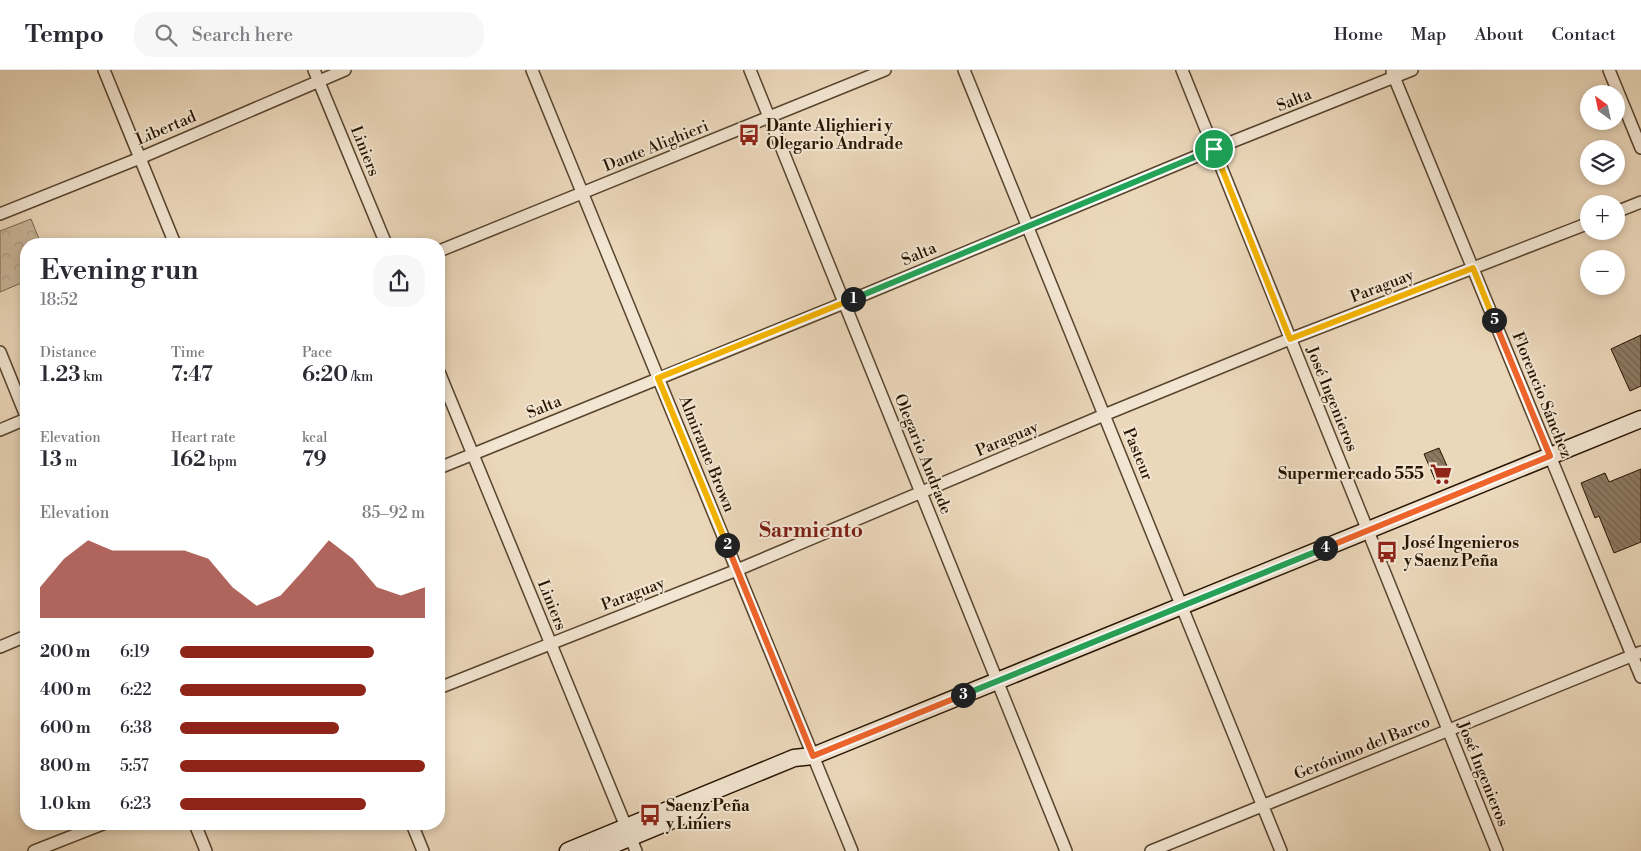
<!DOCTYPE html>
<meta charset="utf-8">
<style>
body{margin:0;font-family:"Libre Bodoni",serif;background:#f7f7f7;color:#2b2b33;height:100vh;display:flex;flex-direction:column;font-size:19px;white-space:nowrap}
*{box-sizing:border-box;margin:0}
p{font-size:16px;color:#7c7c81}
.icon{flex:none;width:28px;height:28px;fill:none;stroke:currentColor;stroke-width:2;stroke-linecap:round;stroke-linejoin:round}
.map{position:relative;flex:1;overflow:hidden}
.sheet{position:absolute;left:20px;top:168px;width:425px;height:592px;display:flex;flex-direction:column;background:#fff;border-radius:20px;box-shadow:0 2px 8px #0003}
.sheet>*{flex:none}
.needle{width:32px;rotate:327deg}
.tools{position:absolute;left:1580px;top:15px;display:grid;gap:10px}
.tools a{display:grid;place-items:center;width:45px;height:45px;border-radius:50%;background:#fff;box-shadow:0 2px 8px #0003;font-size:25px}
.pin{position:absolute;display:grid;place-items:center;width:42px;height:42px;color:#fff;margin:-21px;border:2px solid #fff;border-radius:50%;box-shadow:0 1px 5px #0007}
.km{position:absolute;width:25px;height:25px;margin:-12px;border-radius:50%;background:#222;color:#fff;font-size:14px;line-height:25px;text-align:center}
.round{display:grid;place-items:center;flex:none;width:52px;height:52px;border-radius:20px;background:#f7f7f7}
.headline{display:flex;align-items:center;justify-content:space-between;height:85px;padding:0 20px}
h1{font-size:28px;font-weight:600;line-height:38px}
.stats{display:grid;grid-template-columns:repeat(3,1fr);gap:8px;height:85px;padding:5px 20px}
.stats div{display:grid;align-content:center}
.stats b{font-size:21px;font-weight:600}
.stats small{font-size:14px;font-weight:400}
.stats p{font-size:14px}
.chart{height:140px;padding:10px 20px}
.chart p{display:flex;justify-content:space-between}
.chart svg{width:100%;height:90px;margin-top:5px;fill:#8f2418;opacity:.7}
ul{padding:0 20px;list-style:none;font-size:16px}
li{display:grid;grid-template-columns:80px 60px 1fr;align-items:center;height:38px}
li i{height:12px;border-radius:6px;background:#8f2418}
header{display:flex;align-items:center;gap:30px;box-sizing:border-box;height:70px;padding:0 25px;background:#fff;border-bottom:1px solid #e1e1e2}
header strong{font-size:24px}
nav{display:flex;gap:28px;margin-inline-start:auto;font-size:18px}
.search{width:350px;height:45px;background:#f7f7f7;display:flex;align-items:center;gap:12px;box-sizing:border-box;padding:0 18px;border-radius:20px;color:#7c7c81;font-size:19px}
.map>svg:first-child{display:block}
.park{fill:url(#park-crowns);stroke:#78654d}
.building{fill:url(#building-back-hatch);stroke:#271400}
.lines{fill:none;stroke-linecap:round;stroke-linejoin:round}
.street-casing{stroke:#58452e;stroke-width:14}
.secondary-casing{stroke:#271400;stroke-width:19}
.street{stroke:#f2e5d2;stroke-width:11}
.secondary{stroke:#f2e5d2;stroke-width:16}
.split-1-casing{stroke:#fff;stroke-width:10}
.split-2-casing{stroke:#fff;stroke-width:10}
.split-3-casing{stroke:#fff;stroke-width:10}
.split-4-casing{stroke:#fff;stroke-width:10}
.split-5-casing{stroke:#fff;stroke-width:10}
.split-6-casing{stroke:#fff;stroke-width:10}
.split-1{stroke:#22a559;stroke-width:6}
.split-2{stroke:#f5b400;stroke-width:6}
.split-3{stroke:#f0652b;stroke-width:6}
.split-4{stroke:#22a559;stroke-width:6}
.split-5{stroke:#f0652b;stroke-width:6}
.split-6{stroke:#f5b400;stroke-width:6}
.labels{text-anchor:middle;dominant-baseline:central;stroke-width:4;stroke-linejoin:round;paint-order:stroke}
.street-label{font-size:16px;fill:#271400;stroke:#f2e5d2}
.poi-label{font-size:16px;font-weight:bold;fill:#271400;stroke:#f2e5d2;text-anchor:start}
.district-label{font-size:21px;font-weight:bold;fill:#7a1f14;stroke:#f2e5d2}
</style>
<header>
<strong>Tempo</strong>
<div class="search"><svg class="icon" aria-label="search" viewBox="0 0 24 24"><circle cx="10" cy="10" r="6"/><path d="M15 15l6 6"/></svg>Search here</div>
<nav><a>Home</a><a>Map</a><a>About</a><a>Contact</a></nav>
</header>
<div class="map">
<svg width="1641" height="781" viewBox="0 0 1641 781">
<defs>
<pattern id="park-crowns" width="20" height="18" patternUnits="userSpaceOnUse" patternTransform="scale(1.25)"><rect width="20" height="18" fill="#cab69a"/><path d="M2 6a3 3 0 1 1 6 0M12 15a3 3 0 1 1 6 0" fill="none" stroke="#ae9c83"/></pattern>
<pattern id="building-back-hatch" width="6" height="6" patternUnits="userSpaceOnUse" patternTransform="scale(1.25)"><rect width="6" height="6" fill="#8d7961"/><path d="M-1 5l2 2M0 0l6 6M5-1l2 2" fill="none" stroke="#73624e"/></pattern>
</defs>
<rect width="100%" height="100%" fill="#ebd7ba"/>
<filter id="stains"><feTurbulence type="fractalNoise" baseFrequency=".004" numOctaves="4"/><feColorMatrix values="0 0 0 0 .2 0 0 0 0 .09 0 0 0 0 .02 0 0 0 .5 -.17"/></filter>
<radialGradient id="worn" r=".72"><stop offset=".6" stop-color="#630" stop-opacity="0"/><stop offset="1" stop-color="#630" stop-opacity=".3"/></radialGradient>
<!-- park -->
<path class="park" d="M31,149L41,174H26V211L0,222V161Z"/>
<!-- building -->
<path class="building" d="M1641,265V316L1630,321L1611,279Z
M1439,378L1451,405L1436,412L1424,384Z
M1641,399V472L1614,483L1599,446L1595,448L1581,413L1605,403L1609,412Z"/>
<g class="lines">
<!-- street casing -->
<g class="street-casing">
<path id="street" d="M104,0L175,174
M314,0L386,174
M532,0L852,781
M750,0L1066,781
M964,0L1281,781
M1182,0L1497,781
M1609,0L1641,78
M1392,2L1641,607
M1616,142L1641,132
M0,144L140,88L345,0
M439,181L885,0
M0,282L26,346
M439,302L636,781
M0,360L26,349
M439,398L844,233L1214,79L1412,0
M0,577L26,566
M439,618L737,500L1104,345L1290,269L1589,153
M195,754L206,781
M412,754L423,781
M34,781L103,754
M1151,781L1641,582"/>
</g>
<!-- secondary casing -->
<g class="secondary-casing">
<path id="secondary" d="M568,781L794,688L813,686L1641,349
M598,781L694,741"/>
</g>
<!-- street -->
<use href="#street" class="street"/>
<!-- secondary -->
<use href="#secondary" class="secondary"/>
</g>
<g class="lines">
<!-- split-1 casing -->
<g class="split-1-casing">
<path id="split-1" d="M853,229L1214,79"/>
</g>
<!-- split-2 casing -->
<g class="split-2-casing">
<path id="split-2" d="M727,475L658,308L853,229"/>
</g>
<!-- split-3 casing -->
<g class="split-3-casing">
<path id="split-3" d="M727,475L813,686L963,625"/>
</g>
<!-- split-4 casing -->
<g class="split-4-casing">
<path id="split-4" d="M963,625L1325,478"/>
</g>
<!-- split-5 casing -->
<g class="split-5-casing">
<path id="split-5" d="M1325,478L1550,386L1494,250"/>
</g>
<!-- split-6 casing -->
<g class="split-6-casing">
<path id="split-6" d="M1214,79L1290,269L1473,198L1494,250"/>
</g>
<!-- split-1 -->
<use href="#split-1" class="split-1"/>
<!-- split-2 -->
<use href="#split-2" class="split-2"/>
<!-- split-3 -->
<use href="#split-3" class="split-3"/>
<!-- split-4 -->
<use href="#split-4" class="split-4"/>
<!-- split-5 -->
<use href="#split-5" class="split-5"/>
<!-- split-6 -->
<use href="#split-6" class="split-6"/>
</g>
<!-- icons -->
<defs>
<g id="bus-bare" transform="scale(1.725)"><path d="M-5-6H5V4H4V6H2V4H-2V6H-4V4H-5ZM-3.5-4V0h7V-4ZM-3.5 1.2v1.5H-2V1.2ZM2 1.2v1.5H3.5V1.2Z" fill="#8f2418" stroke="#f2e5d2" stroke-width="2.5" paint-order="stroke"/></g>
<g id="supermarket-bare" transform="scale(1.725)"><path d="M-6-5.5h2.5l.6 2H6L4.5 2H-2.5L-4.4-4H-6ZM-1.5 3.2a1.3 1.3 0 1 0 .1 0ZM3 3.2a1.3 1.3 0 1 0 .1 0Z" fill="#8f2418" stroke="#f2e5d2" stroke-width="2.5" paint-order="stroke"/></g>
</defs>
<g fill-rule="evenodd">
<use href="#bus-bare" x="749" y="65"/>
<use href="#supermarket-bare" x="1441" y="404"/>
<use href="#bus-bare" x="1387" y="482"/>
<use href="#bus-bare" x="650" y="745"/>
</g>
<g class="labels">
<!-- street labels -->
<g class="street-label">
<text transform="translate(1294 30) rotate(-22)">Salta</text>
<text transform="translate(166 58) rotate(-23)">Libertad</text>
<text transform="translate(656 76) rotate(-22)">Dante Alighieri</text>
<text transform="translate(365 81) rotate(68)">Liniers</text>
<text transform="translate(919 184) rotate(-23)">Salta</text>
<text transform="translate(1382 216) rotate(-21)">Paraguay</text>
<text transform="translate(1542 325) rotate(68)">Florencio Sánchez</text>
<text transform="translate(1332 329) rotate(68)">José Ingenieros</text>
<text transform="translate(544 337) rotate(-22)">Salta</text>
<text transform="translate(1007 369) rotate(-23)">Paraguay</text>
<text transform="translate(707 384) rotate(68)">Almirante Brown</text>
<text transform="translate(923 384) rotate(68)">Olegario Andrade</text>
<text transform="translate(1138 384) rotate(68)">Pasteur</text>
<text transform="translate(633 524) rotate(-21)">Paraguay</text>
<text transform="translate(552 535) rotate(68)">Liniers</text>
<text transform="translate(1362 678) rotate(-22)">Gerónimo del Barco</text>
<text transform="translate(1483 704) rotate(68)">José Ingenieros</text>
</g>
<!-- poi labels -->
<g class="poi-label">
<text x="766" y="56">Dante Alighieri y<tspan x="766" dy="18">Olegario Andrade</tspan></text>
<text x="1424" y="404" text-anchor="end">Supermercado 555</text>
<text x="1404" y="473">José Ingenieros<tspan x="1404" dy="18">y Saenz Peña</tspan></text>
<text x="666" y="736">Saenz Peña<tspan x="666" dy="18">y Liniers</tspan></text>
</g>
<!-- district labels -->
<g class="district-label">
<text x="811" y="461">Sarmiento</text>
</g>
</g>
<rect width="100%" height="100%" filter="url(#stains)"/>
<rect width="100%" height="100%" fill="url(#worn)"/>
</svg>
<div class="tools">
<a><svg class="needle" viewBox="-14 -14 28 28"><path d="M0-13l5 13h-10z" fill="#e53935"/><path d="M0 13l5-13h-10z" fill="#7c7c81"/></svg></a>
<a><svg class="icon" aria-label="layers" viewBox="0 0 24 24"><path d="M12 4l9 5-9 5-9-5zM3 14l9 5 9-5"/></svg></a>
<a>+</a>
<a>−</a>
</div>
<div class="pin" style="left:1214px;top:79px;background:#1e9e55"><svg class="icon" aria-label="arrive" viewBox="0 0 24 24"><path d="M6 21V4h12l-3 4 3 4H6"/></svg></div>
<b class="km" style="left:853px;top:229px">1</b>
<b class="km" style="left:727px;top:475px">2</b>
<b class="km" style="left:963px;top:625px">3</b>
<b class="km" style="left:1325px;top:478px">4</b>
<b class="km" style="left:1494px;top:250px">5</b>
<section class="sheet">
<div class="headline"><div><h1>Evening run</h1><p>18:52</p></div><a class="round"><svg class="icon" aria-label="share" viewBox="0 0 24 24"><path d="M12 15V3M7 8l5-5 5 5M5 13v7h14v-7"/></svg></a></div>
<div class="stats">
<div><p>Distance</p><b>1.23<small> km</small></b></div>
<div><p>Time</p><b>7:47</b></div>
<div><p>Pace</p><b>6:20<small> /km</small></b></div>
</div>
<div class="stats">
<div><p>Elevation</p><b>13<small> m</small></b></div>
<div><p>Heart rate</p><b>162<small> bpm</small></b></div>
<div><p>kcal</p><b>79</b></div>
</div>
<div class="chart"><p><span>Elevation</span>85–92 m</p>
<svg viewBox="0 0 160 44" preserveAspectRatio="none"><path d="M0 44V29L10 15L20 6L30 11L40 11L50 11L60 11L70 15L80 29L90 38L100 33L110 20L120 6L130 15L140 29L150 33L160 29V44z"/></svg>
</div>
<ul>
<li><b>200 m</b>6:19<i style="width:79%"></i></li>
<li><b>400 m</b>6:22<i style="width:76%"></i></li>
<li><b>600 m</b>6:38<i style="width:65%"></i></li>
<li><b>800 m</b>5:57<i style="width:100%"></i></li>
<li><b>1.0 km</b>6:23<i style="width:76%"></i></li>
</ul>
</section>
</div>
